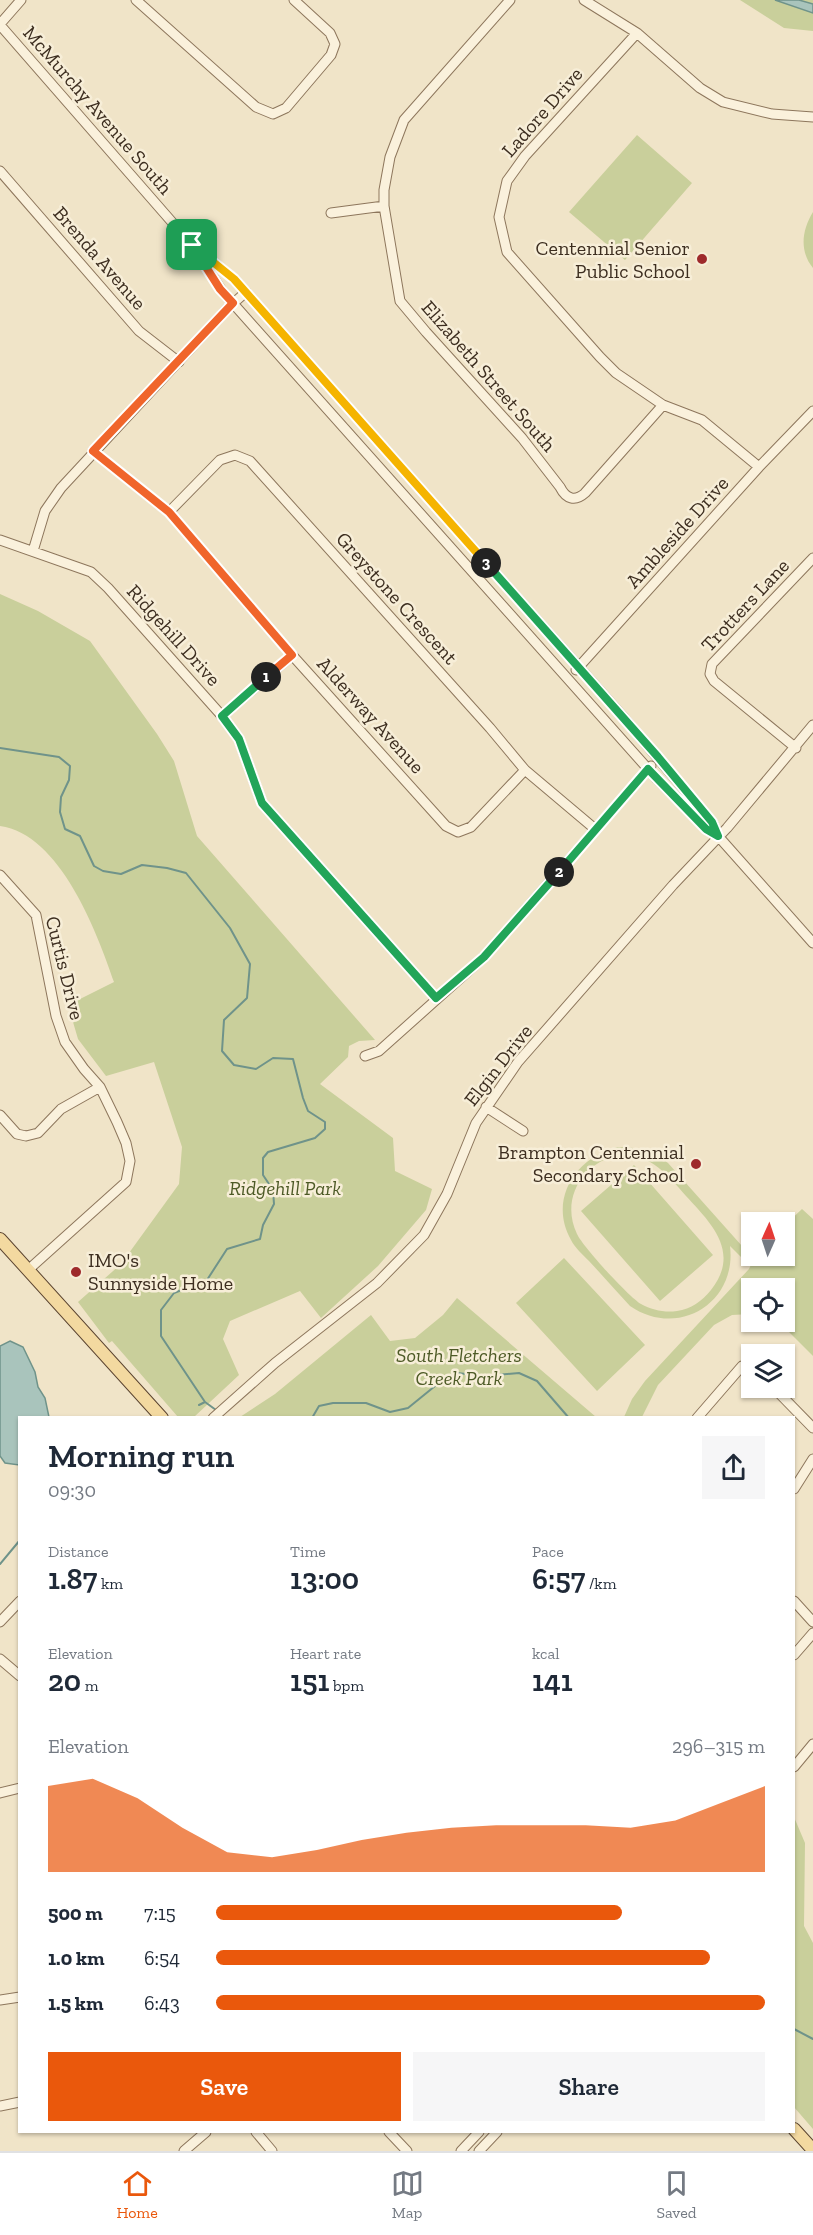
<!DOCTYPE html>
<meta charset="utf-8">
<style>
body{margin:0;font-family:"Zilla Slab",serif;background:#f6f6f7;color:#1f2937;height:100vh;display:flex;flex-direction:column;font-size:22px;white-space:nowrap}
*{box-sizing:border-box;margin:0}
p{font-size:20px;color:#747a83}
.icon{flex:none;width:33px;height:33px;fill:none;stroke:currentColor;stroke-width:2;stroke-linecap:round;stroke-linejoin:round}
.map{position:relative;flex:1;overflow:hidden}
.panel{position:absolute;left:18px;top:1416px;width:777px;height:717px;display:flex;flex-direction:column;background:#fff;border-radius:0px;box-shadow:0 2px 4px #0004}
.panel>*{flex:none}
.needle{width:39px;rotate:3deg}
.buttons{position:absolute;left:741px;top:1212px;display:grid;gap:12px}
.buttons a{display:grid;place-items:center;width:54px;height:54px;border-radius:0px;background:#fff;box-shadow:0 2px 4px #0004;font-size:30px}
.pin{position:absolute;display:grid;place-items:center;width:51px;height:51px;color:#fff;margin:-26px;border-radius:12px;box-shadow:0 3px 9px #0006}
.km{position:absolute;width:30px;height:30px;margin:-15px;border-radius:50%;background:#222;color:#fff;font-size:16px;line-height:30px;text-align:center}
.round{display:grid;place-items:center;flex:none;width:63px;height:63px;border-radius:0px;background:#f6f6f7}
.overview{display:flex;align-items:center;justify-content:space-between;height:102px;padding:0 30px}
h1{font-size:33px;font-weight:600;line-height:45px}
.metrics{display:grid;grid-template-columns:repeat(3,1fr);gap:9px;height:102px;padding:6px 30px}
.metrics div{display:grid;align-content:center}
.metrics b{font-size:30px;font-weight:600}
.metrics small{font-size:16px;font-weight:400}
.metrics p{font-size:16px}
.chart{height:168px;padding:12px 30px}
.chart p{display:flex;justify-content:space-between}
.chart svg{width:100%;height:108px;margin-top:6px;fill:#ea580c;opacity:.7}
.primary-button{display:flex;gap:12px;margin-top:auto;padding:12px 30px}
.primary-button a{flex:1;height:69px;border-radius:0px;background:#ea580c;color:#fff;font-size:24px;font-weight:600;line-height:69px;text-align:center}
.primary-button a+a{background:#f6f6f7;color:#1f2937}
ul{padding:0 30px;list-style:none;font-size:20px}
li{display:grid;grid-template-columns:96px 72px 1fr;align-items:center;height:45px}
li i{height:15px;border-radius:8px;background:#ea580c}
.tab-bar{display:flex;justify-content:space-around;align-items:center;height:84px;border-top:2px solid #e0e1e3;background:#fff;font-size:16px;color:#747a83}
.tab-bar a{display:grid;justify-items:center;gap:3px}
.tab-bar .on{color:#ea580c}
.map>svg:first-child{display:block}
.green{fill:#c9cf9b;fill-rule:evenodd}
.water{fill:#a9c4bc;stroke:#6f938a;stroke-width:1.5}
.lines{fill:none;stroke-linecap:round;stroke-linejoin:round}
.stream{stroke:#6f938a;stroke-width:2}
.minor-casing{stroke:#8d765c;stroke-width:11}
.major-casing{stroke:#5b4430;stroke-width:14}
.minor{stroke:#faf1dc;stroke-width:9}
.major{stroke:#f3d9a0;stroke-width:12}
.split-1-casing{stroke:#fff;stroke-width:12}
.split-2-casing{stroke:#fff;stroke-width:12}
.split-3-casing{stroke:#fff;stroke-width:12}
.split-4-casing{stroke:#fff;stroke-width:12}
.split-1{stroke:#f0652b;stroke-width:8}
.split-2{stroke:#22a559;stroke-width:8}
.split-3{stroke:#22a559;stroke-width:8}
.split-4{stroke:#f5b400;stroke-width:8}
.poi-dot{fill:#9e2a2b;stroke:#f7eed8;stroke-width:2}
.labels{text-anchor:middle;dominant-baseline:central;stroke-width:5;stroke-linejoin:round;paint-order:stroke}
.street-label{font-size:20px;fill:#3d2e20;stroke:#f7eed8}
.poi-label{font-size:20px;fill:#3d2e20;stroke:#f7eed8;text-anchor:end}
.park-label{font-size:20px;font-style:italic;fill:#4d5a26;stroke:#f7eed8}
</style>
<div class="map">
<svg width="813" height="2151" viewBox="0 0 813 2151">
<rect width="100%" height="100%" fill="#f0e4c8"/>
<!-- green -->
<path class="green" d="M740,0H813V31L784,28Z
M637,135L692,183L625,260L569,212Z
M813,212V268C799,251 802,230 813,212Z
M0,594L38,611L90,641L157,734L174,761L197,836L375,1040L359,1041L349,1046L348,1057L320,1084L393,1138L395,1171L432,1189L426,1210L378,1266L321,1318L300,1291L230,1321L223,1339L239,1375L194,1417H178L112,1341L109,1343L78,1302L121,1264L179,1184L182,1147L154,1062L106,1076L78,1039L68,1005L114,982C97,932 60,834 0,826Z
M618,1147C637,1147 652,1151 668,1163L750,1255L744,1260L730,1246C737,1303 678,1339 630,1306C616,1291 603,1276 589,1261C583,1255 575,1248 571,1240C548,1199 576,1157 618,1147ZM620,1155C651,1154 667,1174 686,1196C711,1223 741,1252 711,1290C702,1301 691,1309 677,1311C665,1313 652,1310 641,1304C629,1297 583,1247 577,1234C560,1199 583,1161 620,1155Z
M634,1165L713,1255L660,1301L581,1211Z
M802,1209L813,1219V1356L779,1322H784V1288H752L751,1314L732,1315L714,1325L658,1385L642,1417H624L632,1399L645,1381L749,1269L755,1256H784L785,1225Z
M564,1258L645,1345L597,1391L516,1303Z
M457,1298L596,1417H240L275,1394L371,1315L390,1341L415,1338L443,1315Z
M794,1817L805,1843L804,1926L813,1943V2129L794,2107Z"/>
<!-- water -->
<path class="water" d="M775,0H799L813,4V13Z
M10,1341L23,1347L35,1372L38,1387L45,1398L49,1417L20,1418L19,1465L5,1463L0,1456V1346Z"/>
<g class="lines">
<!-- stream -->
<path class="stream" d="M0,748L59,757L70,766L69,780L61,797L60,812L65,829L80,836L94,866L103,871L121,874L142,865L167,868L186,873L230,928L250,964L247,998L224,1020L222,1051L234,1065L256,1069L273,1058L293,1059L303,1098L308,1111L325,1122V1129L315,1138L268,1152L263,1158V1175L273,1190L274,1204L263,1225L260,1239L227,1249L207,1280L174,1293L161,1310V1336L205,1402L216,1410
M199,1405L205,1402
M312,1418L319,1406L333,1403H366L390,1412L408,1408L440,1382L457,1373L484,1376L519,1373L537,1381L569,1418
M0,1564L20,1540
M794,2029L813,2039"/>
<!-- minor casing -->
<g class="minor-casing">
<path id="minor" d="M136,0L256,107L273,114L286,108L331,55L335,44L330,33L294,0
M510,0L404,120L390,157L384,190V206L400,301L426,332L522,438L560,487C566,499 575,502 585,493L663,405
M584,0L637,33L700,88L723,102L772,114L813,117
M0,24L21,0
M0,25L192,245L222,291L657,779L706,829L718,836L813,943
M637,33L525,156L507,181L499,217L507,252L600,357L616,373L663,405L702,420L759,467
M0,171L139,331L179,362
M331,213L384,206
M199,250L234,279L624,718L700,808L712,822L718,836
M93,451L169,512L292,655L446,826L458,832L471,827L525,770
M169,512L220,460L235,455L250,461L490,728L525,770L595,829
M0,540L91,572L108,588L222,716L239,739L262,803L436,998
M33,551L45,511L61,488L228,308L246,292
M576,670L759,467L813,411
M222,716L292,655
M796,748L714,681L710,674L712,664L813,558
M0,875L36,915L56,1016L65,1042L84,1069L100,1087L117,1122L126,1143L130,1161L126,1182L28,1270
M365,1056L379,1051L484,957L651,766
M486,1107L523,1131
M0,1115L17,1134L26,1136L38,1133L61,1109L100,1087
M774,1388L813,1428
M213,1418L275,1363L377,1283L424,1235L447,1194L476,1123L518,1062L673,885L727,828L813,725
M697,1418L742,1366L752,1365
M794,1489L813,1459
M794,1601L813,1622
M0,1622L20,1601
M794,1655L813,1633
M0,1659L20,1676
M794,1767L813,1744
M0,1793L20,1788
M0,2000L20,1997
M0,2106L20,2102
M256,2132L272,2151
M389,2132L407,2151
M184,2151L206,2132
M461,2151L479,2132
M479,2151L497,2132"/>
</g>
<!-- major casing -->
<g class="major-casing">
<path id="major" d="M0,1239L162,1418
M794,2129L813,2150"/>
</g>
<!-- minor -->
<use href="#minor" class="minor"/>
<!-- major -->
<use href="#major" class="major"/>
</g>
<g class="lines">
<!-- split-1 casing -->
<g class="split-1-casing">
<path id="split-1" d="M192,245L220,289L233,303L93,451L169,512L292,655L266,677"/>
</g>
<!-- split-2 casing -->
<g class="split-2-casing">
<path id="split-2" d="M266,677L222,716L239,739L262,803L436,998L484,957L559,872"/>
</g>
<!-- split-3 casing -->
<g class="split-3-casing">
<path id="split-3" d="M486,563L658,757L712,822L718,836L706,829L648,769L559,872"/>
</g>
<!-- split-4 casing -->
<g class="split-4-casing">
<path id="split-4" d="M192,245L234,279L486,563"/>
</g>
<!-- split-1 -->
<use href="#split-1" class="split-1"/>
<!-- split-2 -->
<use href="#split-2" class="split-2"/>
<!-- split-3 -->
<use href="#split-3" class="split-3"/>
<!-- split-4 -->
<use href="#split-4" class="split-4"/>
</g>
<!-- markers -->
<g class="poi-dot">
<circle cx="702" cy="259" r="6"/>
<circle cx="696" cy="1164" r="6"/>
<circle cx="76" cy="1272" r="6"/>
</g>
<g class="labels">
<!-- street labels -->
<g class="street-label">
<text transform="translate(98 110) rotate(49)">McMurchy Avenue South</text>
<text transform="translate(542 112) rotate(-49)">Ladore Drive</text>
<text transform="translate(100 258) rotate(49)">Brenda Avenue</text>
<text transform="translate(489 376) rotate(49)">Elizabeth Street South</text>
<text transform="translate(677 532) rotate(-48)">Ambleside Drive</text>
<text transform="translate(397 598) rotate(48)">Greystone Crescent</text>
<text transform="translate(745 605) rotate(-47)">Trotters Lane</text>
<text transform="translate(174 635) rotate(48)">Ridgehill Drive</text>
<text transform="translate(371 715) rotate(48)">Alderway Avenue</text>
<text transform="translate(65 968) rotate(76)">Curtis Drive</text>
<text transform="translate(498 1065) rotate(-52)">Elgin Drive</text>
</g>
<!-- poi labels -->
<g class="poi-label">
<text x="690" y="248">Centennial Senior<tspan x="690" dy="23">Public School</tspan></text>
<text x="684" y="1152">Brampton Centennial<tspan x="684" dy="23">Secondary School</tspan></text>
<text x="88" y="1260" text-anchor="start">IMO's<tspan x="88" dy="23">Sunnyside Home</tspan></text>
</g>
<!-- park labels -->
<g class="park-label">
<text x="285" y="1188">Ridgehill Park</text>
<text x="459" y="1355">South Fletchers<tspan x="459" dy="23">Creek Park</tspan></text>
</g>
</g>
</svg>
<div class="buttons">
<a><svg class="needle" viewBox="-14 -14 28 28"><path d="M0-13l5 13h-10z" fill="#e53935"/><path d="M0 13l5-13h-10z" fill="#747a83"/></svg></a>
<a><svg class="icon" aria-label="locate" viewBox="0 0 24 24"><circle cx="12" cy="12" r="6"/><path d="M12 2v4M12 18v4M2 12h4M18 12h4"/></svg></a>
<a><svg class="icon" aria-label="layers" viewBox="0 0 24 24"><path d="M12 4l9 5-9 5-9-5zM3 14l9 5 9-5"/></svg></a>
</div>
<div class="pin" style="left:192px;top:245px;background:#1e9e55"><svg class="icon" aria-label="arrive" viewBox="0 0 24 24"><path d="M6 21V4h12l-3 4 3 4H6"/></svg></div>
<b class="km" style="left:266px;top:677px">1</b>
<b class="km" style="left:559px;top:872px">2</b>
<b class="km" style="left:486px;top:563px">3</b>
<section class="panel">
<div class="overview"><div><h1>Morning run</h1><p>09:30</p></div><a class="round"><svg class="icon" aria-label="share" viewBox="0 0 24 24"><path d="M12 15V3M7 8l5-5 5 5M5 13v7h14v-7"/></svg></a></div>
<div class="metrics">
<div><p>Distance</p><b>1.87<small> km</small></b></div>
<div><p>Time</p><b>13:00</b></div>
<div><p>Pace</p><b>6:57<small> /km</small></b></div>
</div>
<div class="metrics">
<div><p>Elevation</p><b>20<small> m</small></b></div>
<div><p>Heart rate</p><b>151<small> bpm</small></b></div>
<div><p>kcal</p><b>141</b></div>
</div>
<div class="chart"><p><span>Elevation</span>296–315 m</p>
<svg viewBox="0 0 160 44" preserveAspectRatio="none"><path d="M0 44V9L10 6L20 14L30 26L40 36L50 38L60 35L70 31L80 28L90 26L100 25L110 25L120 25L130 26L140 23L150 16L160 9V44z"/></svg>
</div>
<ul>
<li><b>500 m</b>7:15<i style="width:74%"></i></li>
<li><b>1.0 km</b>6:54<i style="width:90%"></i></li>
<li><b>1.5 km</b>6:43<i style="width:100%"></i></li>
</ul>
<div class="primary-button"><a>Save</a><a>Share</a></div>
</section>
</div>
<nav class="tab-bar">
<a class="on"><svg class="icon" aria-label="home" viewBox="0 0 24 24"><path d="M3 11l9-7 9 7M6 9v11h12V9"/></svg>Home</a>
<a><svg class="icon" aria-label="map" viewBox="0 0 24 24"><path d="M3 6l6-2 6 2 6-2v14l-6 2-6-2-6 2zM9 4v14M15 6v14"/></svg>Map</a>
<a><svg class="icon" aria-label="saved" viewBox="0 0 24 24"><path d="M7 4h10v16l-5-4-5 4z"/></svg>Saved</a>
</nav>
